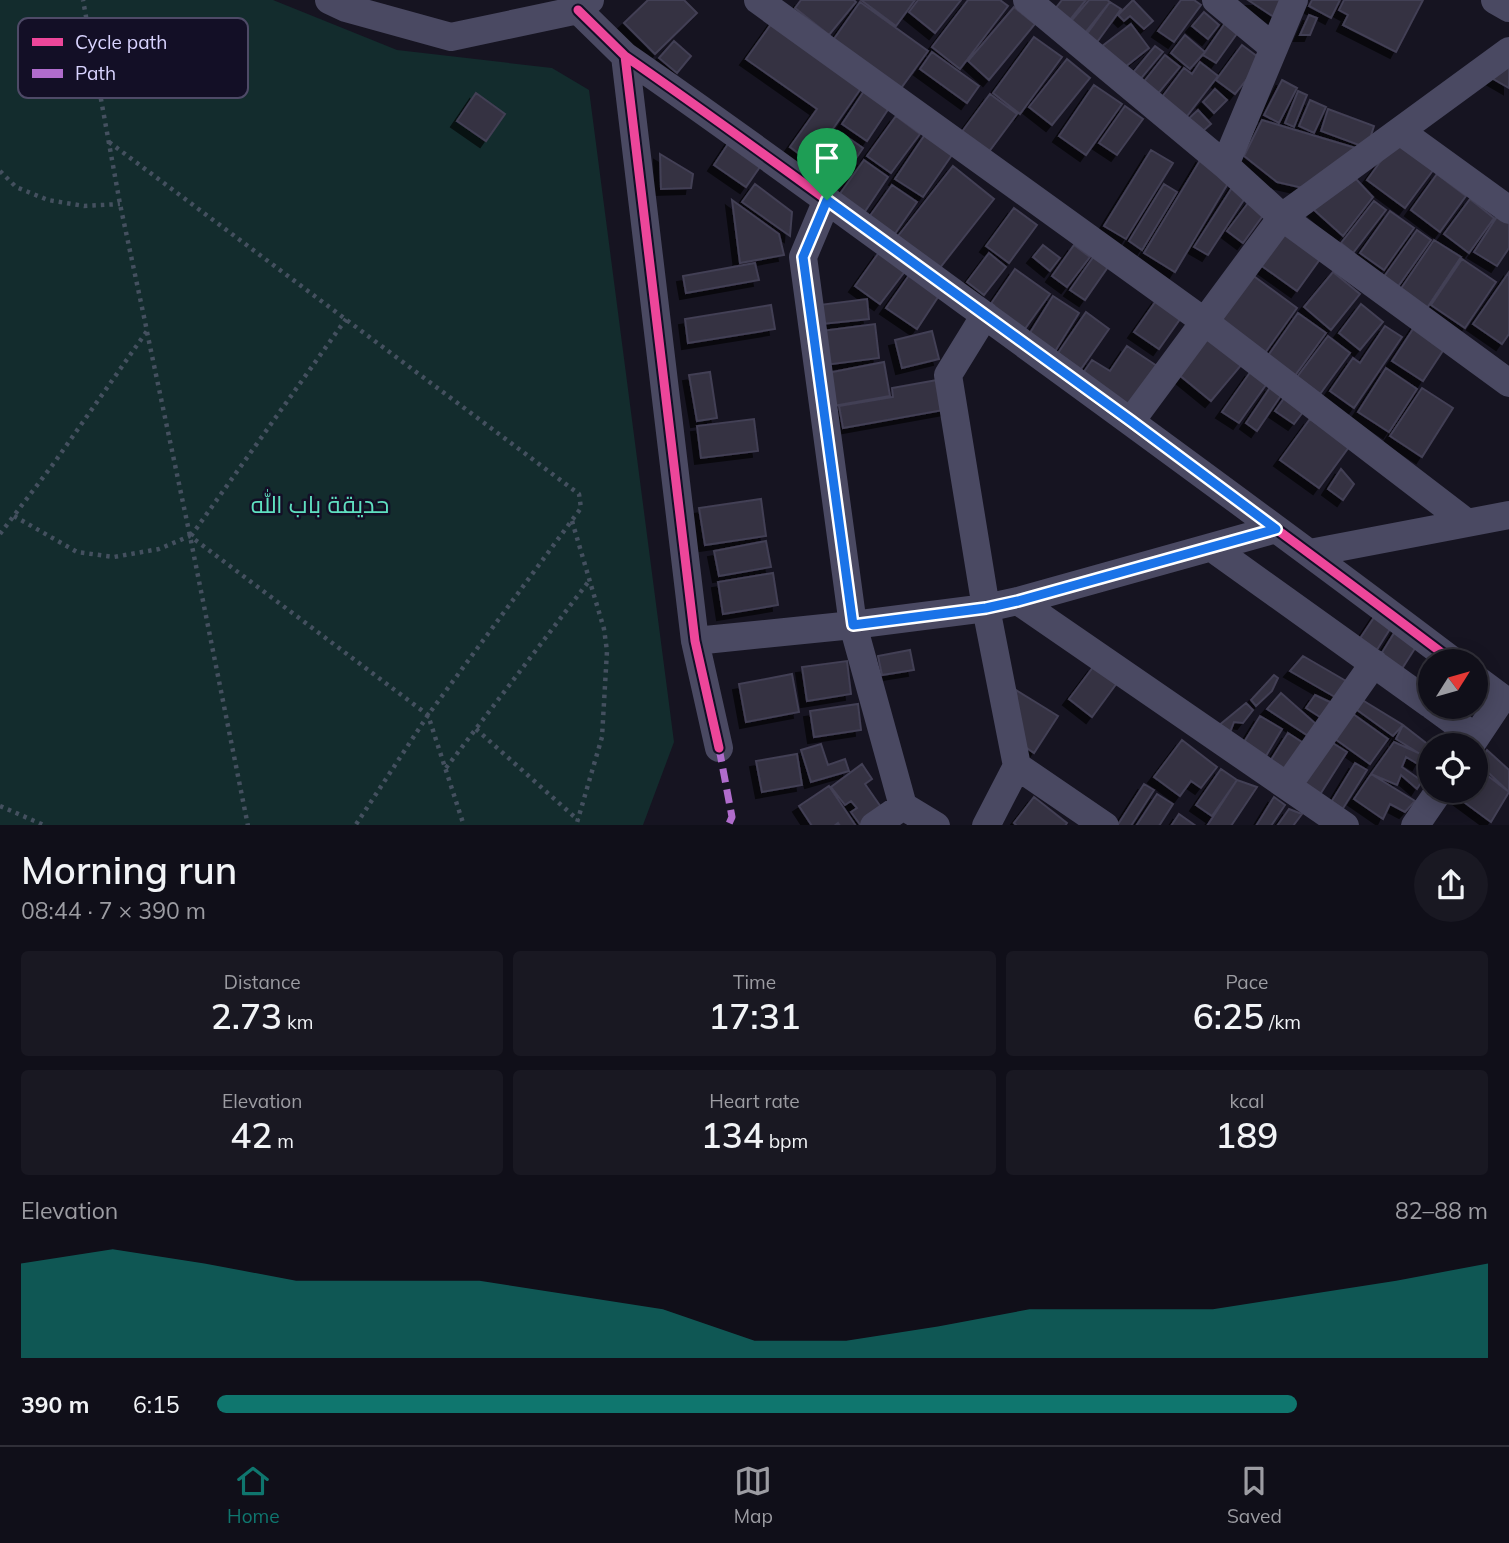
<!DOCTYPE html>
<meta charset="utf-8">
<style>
body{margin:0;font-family:Mulish,Cairo,sans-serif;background:#191822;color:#f1f3f6;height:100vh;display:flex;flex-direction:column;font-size:26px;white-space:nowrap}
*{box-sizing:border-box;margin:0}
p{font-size:23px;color:#9c9ca2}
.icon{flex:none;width:38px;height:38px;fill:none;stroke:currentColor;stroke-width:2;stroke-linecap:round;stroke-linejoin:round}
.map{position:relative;height:825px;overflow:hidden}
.sheet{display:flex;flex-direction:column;background:#100f19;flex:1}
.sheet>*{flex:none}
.needle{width:46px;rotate:53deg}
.fabs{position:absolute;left:1418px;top:649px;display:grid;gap:14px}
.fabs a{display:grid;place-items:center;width:70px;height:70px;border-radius:50%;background:#100f19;box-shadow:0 4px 18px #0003,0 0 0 2px #302f38;font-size:35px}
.pin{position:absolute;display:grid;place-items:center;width:60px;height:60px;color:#fff;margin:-72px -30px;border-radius:50% 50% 50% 0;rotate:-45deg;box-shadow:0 0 7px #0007}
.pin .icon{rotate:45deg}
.round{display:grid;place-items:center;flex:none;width:74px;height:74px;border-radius:37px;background:#191822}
.overview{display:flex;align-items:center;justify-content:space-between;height:119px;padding:0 21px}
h1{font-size:38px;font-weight:600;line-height:52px}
.figures{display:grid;grid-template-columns:repeat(3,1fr);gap:10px;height:119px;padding:7px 21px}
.figures div{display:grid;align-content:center;border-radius:7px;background:#191822;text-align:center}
.figures b{font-size:35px;font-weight:600}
.figures small{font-size:19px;font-weight:400}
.figures p{font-size:19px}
.chart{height:196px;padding:14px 21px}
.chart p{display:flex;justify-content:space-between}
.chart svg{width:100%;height:126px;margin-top:7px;fill:#0f766e;opacity:.7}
ul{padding:0 21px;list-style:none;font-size:23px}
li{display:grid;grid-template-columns:112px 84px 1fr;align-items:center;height:52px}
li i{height:18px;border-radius:9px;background:#0f766e}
.menu{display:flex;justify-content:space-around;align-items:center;height:98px;border-top:2px solid #302f38;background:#100f19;font-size:19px;color:#9c9ca2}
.menu a{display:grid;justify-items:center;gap:4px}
.menu .on{color:#0f766e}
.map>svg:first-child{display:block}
.green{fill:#132c2d}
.building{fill:#343243;stroke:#433f54;stroke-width:2;filter:url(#shadow)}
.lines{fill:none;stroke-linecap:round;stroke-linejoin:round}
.path{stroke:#44505f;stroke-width:4.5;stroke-dasharray:3.5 5;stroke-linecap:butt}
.minor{stroke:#4a4962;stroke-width:28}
.quiet{stroke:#b06ccc;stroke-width:7;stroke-dasharray:14 7;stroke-linecap:butt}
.cycleway-casing{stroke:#130f26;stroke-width:13}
.cycleway{stroke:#ed469a;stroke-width:9}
.route-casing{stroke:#fff;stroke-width:14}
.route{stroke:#1a73e8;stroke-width:9}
.labels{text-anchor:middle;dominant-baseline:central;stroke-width:5;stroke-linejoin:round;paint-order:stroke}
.park-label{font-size:24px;fill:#5fe0c0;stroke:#130f26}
.key{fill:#130f26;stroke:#4e4a67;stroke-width:2}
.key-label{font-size:19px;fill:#d9d4ff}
</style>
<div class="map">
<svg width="1509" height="826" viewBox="0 0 1509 826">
<defs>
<filter id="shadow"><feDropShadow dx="-6" dy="6" stdDeviation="0" flood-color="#0009"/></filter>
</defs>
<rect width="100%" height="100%" fill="#161421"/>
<!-- green -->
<path class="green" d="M0,0H273L397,50L552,68L589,90L674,742L643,825H0Z"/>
<!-- building -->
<path class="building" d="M648,0H684L697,13L655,54L624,23Z
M801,0H854L856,2L829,35L795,8Z
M861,0H915L896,26Z
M918,0H961L935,33L909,12Z
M968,0H1000L1008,6L960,69L932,47Z
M1062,0H1086L1065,26L1051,14Z
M1089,0H1107L1110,2L1081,38L1067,26Z
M1133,0L1153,21L1144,29L1130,16L1124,21L1118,15Z
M1181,0H1194L1201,5L1174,42L1158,31Z
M1248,0H1288L1277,19Z
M1312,0H1340L1331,18L1309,6Z
M1344,0H1423L1396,52L1343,25L1348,15L1339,10Z
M860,2L928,51L899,91L831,43Z
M1110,2L1121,9L1095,45L1084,38Z
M1014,7L1035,24L989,80L968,61Z
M1204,12L1219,25L1208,39L1192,26Z
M1309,15L1317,18L1310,35H1300Z
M1228,19L1241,28L1216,63L1203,55Z
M774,20L864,84L810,162L790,147L817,109L746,59Z
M1131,24L1149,48L1120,71L1101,47Z
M1185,35L1205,52L1190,69L1171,53Z
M1034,37L1062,57L1020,114L993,93Z
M674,41L691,56L677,73L659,58Z
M1242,45L1262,60L1235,94L1216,80Z
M1155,46L1163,52L1139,81L1131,75Z
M932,52L979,86L967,103L920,69Z
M1165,55L1180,67L1157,95L1142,84Z
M1067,59L1090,78L1052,125L1029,107Z
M1509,60V88L1488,76Z
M1200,62L1218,76L1184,120L1159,101L1184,68L1192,74Z
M1282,80L1297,88L1279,123L1264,115Z
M1094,85L1122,104L1086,155L1059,136Z
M866,88L891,105L867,141L842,124Z
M1215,89L1227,100L1214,113L1203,102Z
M1298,91L1307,95L1294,127L1285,123Z
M476,93L505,114L486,141L457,121Z
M990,94L1017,114L988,153L961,133Z
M1310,100L1326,107L1314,133L1299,126Z
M1125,106L1143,119L1117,155L1099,143Z
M1328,109L1374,126L1367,148L1321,131Z
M1198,110L1211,124L1196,137L1184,123Z
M896,116L920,134L891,173L867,156Z
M1262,120L1359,149L1307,189L1277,182L1244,156Z
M838,131L863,148L835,189L810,171Z
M926,133L954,152L923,197L895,179Z
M732,138L764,161L746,187L714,165Z
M1396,140L1434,169L1405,208L1367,180Z
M1151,150L1173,163L1126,239L1104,226Z
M660,154L693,174L691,188L661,189Z
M1202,157L1233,175L1175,272L1144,253Z
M864,160L888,177L864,213L839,195Z
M953,166L994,199L939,269L898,236Z
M1437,174L1466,196L1440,232L1411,210Z
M1356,179L1373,197L1343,236L1313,209Z
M1235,183L1249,192L1208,255L1194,247Z
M755,184L792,212L790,236L742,202Z
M1164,184L1177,192L1142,250L1129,241Z
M892,185L917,202L892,238L867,220Z
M1251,199L1267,210L1243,243L1227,231Z
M1470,199L1494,218L1469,253L1444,234Z
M732,200L779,234L784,255L740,263Z
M1374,201L1386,210L1353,253L1341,243Z
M1014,208L1037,225L1009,263L986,246Z
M1390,211L1414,228L1384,270L1360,253Z
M1500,212L1509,217V248L1497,266L1474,252Z
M1285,228L1323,255L1297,291L1259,264Z
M1417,230L1431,240L1397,288L1383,278Z
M1434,240L1461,257L1427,308L1400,290Z
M1043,245L1060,258L1050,271L1033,257Z
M1074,245L1090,257L1067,287L1052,276Z
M880,251L906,270L880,304L855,286Z
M989,253L1006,267L984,295L967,282Z
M1094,256L1108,267L1085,300L1070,290Z
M1462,259L1496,282L1465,328L1431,305Z
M755,263L759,280L686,293L683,276Z
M1015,269L1050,294L1022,333L988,308Z
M912,271L942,291L917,329L886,308Z
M1333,272L1360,294L1331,330L1304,307Z
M1509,272V334L1502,344L1473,324Z
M1251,274L1297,308L1265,353L1218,320Z
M1053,296L1079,313L1054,353L1028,336Z
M1158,298L1183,315L1159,349L1134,332Z
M867,299L869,319L822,324L819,305Z
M1361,304L1383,322L1360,350L1339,333Z
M771,305L775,329L688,343L685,319Z
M1086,312L1109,329L1081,369L1058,353Z
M1298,313L1326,333L1294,377L1267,357Z
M1417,323L1448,343L1423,381L1392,361Z
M875,324L879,358L825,365L821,331Z
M1385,326L1402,337L1354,408L1330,391L1353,358L1360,363Z
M932,331L939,359L902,368L895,340Z
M1209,335L1243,363L1211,401L1178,374Z
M1328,336L1350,353L1320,394L1297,377Z
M1127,346L1157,366L1129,408L1081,376L1092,360L1110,371Z
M884,362L890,396L833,406L827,373Z
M1386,368L1417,389L1389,432L1358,412Z
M1251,371L1268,382L1239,423L1222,412Z
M710,372L717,418L697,421L689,375Z
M943,379L949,409L843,428L839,406L893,397L892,388Z
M1271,386L1282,394L1257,431L1246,423Z
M1422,388L1453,408L1422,457L1390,436Z
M1287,394L1306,408L1294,424L1275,411Z
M754,419L758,451L701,458L697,426Z
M1310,419L1349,447L1319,488L1280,460Z
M1341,469L1354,484L1343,500L1328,489Z
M761,499L766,536L705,545L699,508Z
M766,541L771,567L719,576L714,551Z
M773,573L778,605L723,614L718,582Z
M1379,610L1395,621L1375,653L1357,643Z
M1399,625L1419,642L1398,675L1378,659Z
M910,650L914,670L882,675L878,656Z
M1303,656L1346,681L1335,697L1290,671Z
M847,661L851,694L807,701L802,667Z
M1094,666L1117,683L1092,717L1069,699Z
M792,674L799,712L746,722L739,684Z
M1274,675L1278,678L1272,691L1256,706L1251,700Z
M1016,690L1058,716L1034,753L1021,744Z
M1281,693L1316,724L1313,739L1267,709Z
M1315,695L1334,704L1323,719L1306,708Z
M1359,698L1403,725L1393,736L1353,707Z
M1246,703L1253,710L1243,723L1234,722L1229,735L1217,727Z
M858,704L861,730L814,737L810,711Z
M1349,711L1388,739L1370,764L1331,736Z
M1260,716L1282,729L1263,761L1241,747Z
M1403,725L1430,746V760L1396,739Z
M1288,733L1305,744L1285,777L1267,766Z
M1182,740L1217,767L1201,788L1191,781L1180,796L1154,777Z
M1328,740L1347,752L1319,796L1300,784Z
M1394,742L1423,755L1418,764L1406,757L1402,767L1422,781L1417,789L1401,775L1397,785L1371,774Z
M821,744L828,765L845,759L849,771L811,782L801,750Z
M1487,750L1509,770V792L1478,763Z
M797,754L802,785L762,792L756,761Z
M1355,763L1367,770L1342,810L1330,804Z
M862,764L872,779L865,784L883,810L861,826L851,812L857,808L851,801L845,805L831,787Z
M1475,766L1509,792L1491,822L1449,791H1475Z
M1221,769L1237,780L1212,816L1196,805Z
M1371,774L1415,801L1405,812L1390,804L1383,819L1354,799Z
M1237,780L1257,787L1231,826H1207Z
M1144,784L1154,790L1131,826H1117Z
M829,786L856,826H840L838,823L834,826H812L799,806Z
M1157,794L1173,804L1159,826H1136Z
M1034,797L1067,823L1065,826H1017L1014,823Z
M1274,797L1285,805L1271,826H1256Z
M1289,809L1302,814L1293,826H1277Z
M1179,814L1196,826H1171Z"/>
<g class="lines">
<!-- path -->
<path class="path" d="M109,142L579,494L581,508L428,715L355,826
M0,171L16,187L48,200L84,206L120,204
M147,332L190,536L248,826
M14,516L77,552L114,557L159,549L190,536L428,715L464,826
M572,521L604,629L607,651L602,737L576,826
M0,534L54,463L147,331L120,204L83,0
M191,536L346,319
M476,729L578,820
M446,768L589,581
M0,806L46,826"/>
<!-- minor -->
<path class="minor" d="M329,0L346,8L451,37L578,10L590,0
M758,0L1205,322L1466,522
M1027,0L1225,165L1282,217L1509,383
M1216,0L1274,48
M1495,0L1509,8
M578,10L625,56L695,641L719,748
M625,56C742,137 857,222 972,306C1134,424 1295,541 1454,662
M1400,131L1509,210
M1225,165L1294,0
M827,200L803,257L853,625L903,806
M985,315L948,375L986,608L1017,766L986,826
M1131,421L1282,217L1509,51
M1211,547L1430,704
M1310,553L1509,515
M1018,601L1345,826
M695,641L853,625L986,608L1018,601L1276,529
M1434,707L1475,737
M1470,746L1502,698L1475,678
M1017,766L1105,826
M1288,785L1374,663
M874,826L903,806L936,826
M1415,826L1439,791"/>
<!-- quiet -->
<path class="quiet" d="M719,748L732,817L728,826"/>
<!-- cycleway casing -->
<g class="cycleway-casing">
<path id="cycleway" d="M578,10L625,56L695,641L719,748
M625,56C742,137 857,222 972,306C1134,424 1295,541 1454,662"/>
</g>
<!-- cycleway -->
<use href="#cycleway" class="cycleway"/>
</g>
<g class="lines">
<!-- route casing -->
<g class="route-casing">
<path id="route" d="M827,200L1131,421L1276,529L1018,601L986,608L853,625L803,257Z"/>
</g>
<!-- route -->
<use href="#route" class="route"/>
</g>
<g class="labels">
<!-- park labels -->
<g class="park-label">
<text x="320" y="504">حديقة باب الله</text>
</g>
</g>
<!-- legend -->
<rect x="18" y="18" width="230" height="80" rx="10" class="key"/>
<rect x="32" y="38" width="31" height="8" fill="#ed469a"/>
<rect x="32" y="69" width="31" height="9" fill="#b06ccc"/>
<g class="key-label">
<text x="75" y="49">Cycle path</text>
<text x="75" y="80">Path</text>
</g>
</svg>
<div class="fabs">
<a><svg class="needle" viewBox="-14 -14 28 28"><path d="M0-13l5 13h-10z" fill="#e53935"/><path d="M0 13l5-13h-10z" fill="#9c9ca2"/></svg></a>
<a><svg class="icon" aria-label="locate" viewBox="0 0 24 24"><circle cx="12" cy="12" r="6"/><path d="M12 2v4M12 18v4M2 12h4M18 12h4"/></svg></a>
</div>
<div class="pin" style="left:827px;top:200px;background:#1e9e55"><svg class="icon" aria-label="arrive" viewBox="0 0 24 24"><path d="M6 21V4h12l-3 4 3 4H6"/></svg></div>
</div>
<section class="sheet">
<div class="overview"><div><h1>Morning run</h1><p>08:44 · 7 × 390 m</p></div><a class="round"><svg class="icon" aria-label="share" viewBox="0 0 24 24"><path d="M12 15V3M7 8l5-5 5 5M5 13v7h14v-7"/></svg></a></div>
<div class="figures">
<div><p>Distance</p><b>2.73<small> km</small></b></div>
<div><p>Time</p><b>17:31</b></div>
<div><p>Pace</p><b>6:25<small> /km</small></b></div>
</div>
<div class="figures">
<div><p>Elevation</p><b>42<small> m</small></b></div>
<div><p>Heart rate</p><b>134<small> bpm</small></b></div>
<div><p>kcal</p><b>189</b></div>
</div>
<div class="chart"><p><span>Elevation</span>82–88 m</p>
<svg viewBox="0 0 160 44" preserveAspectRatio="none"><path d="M0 44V11L10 6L20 11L30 17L40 17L50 17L60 22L70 27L80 38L90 38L100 33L110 27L120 27L130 27L140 22L150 17L160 11V44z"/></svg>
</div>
<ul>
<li><b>390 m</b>6:15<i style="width:85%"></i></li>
</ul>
</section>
<nav class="menu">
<a class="on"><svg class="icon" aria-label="home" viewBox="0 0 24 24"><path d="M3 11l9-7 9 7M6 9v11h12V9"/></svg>Home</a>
<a><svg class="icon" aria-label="map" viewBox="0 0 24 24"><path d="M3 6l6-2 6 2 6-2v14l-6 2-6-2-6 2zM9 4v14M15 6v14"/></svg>Map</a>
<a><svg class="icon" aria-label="saved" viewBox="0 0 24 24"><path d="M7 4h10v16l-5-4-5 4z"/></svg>Saved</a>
</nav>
